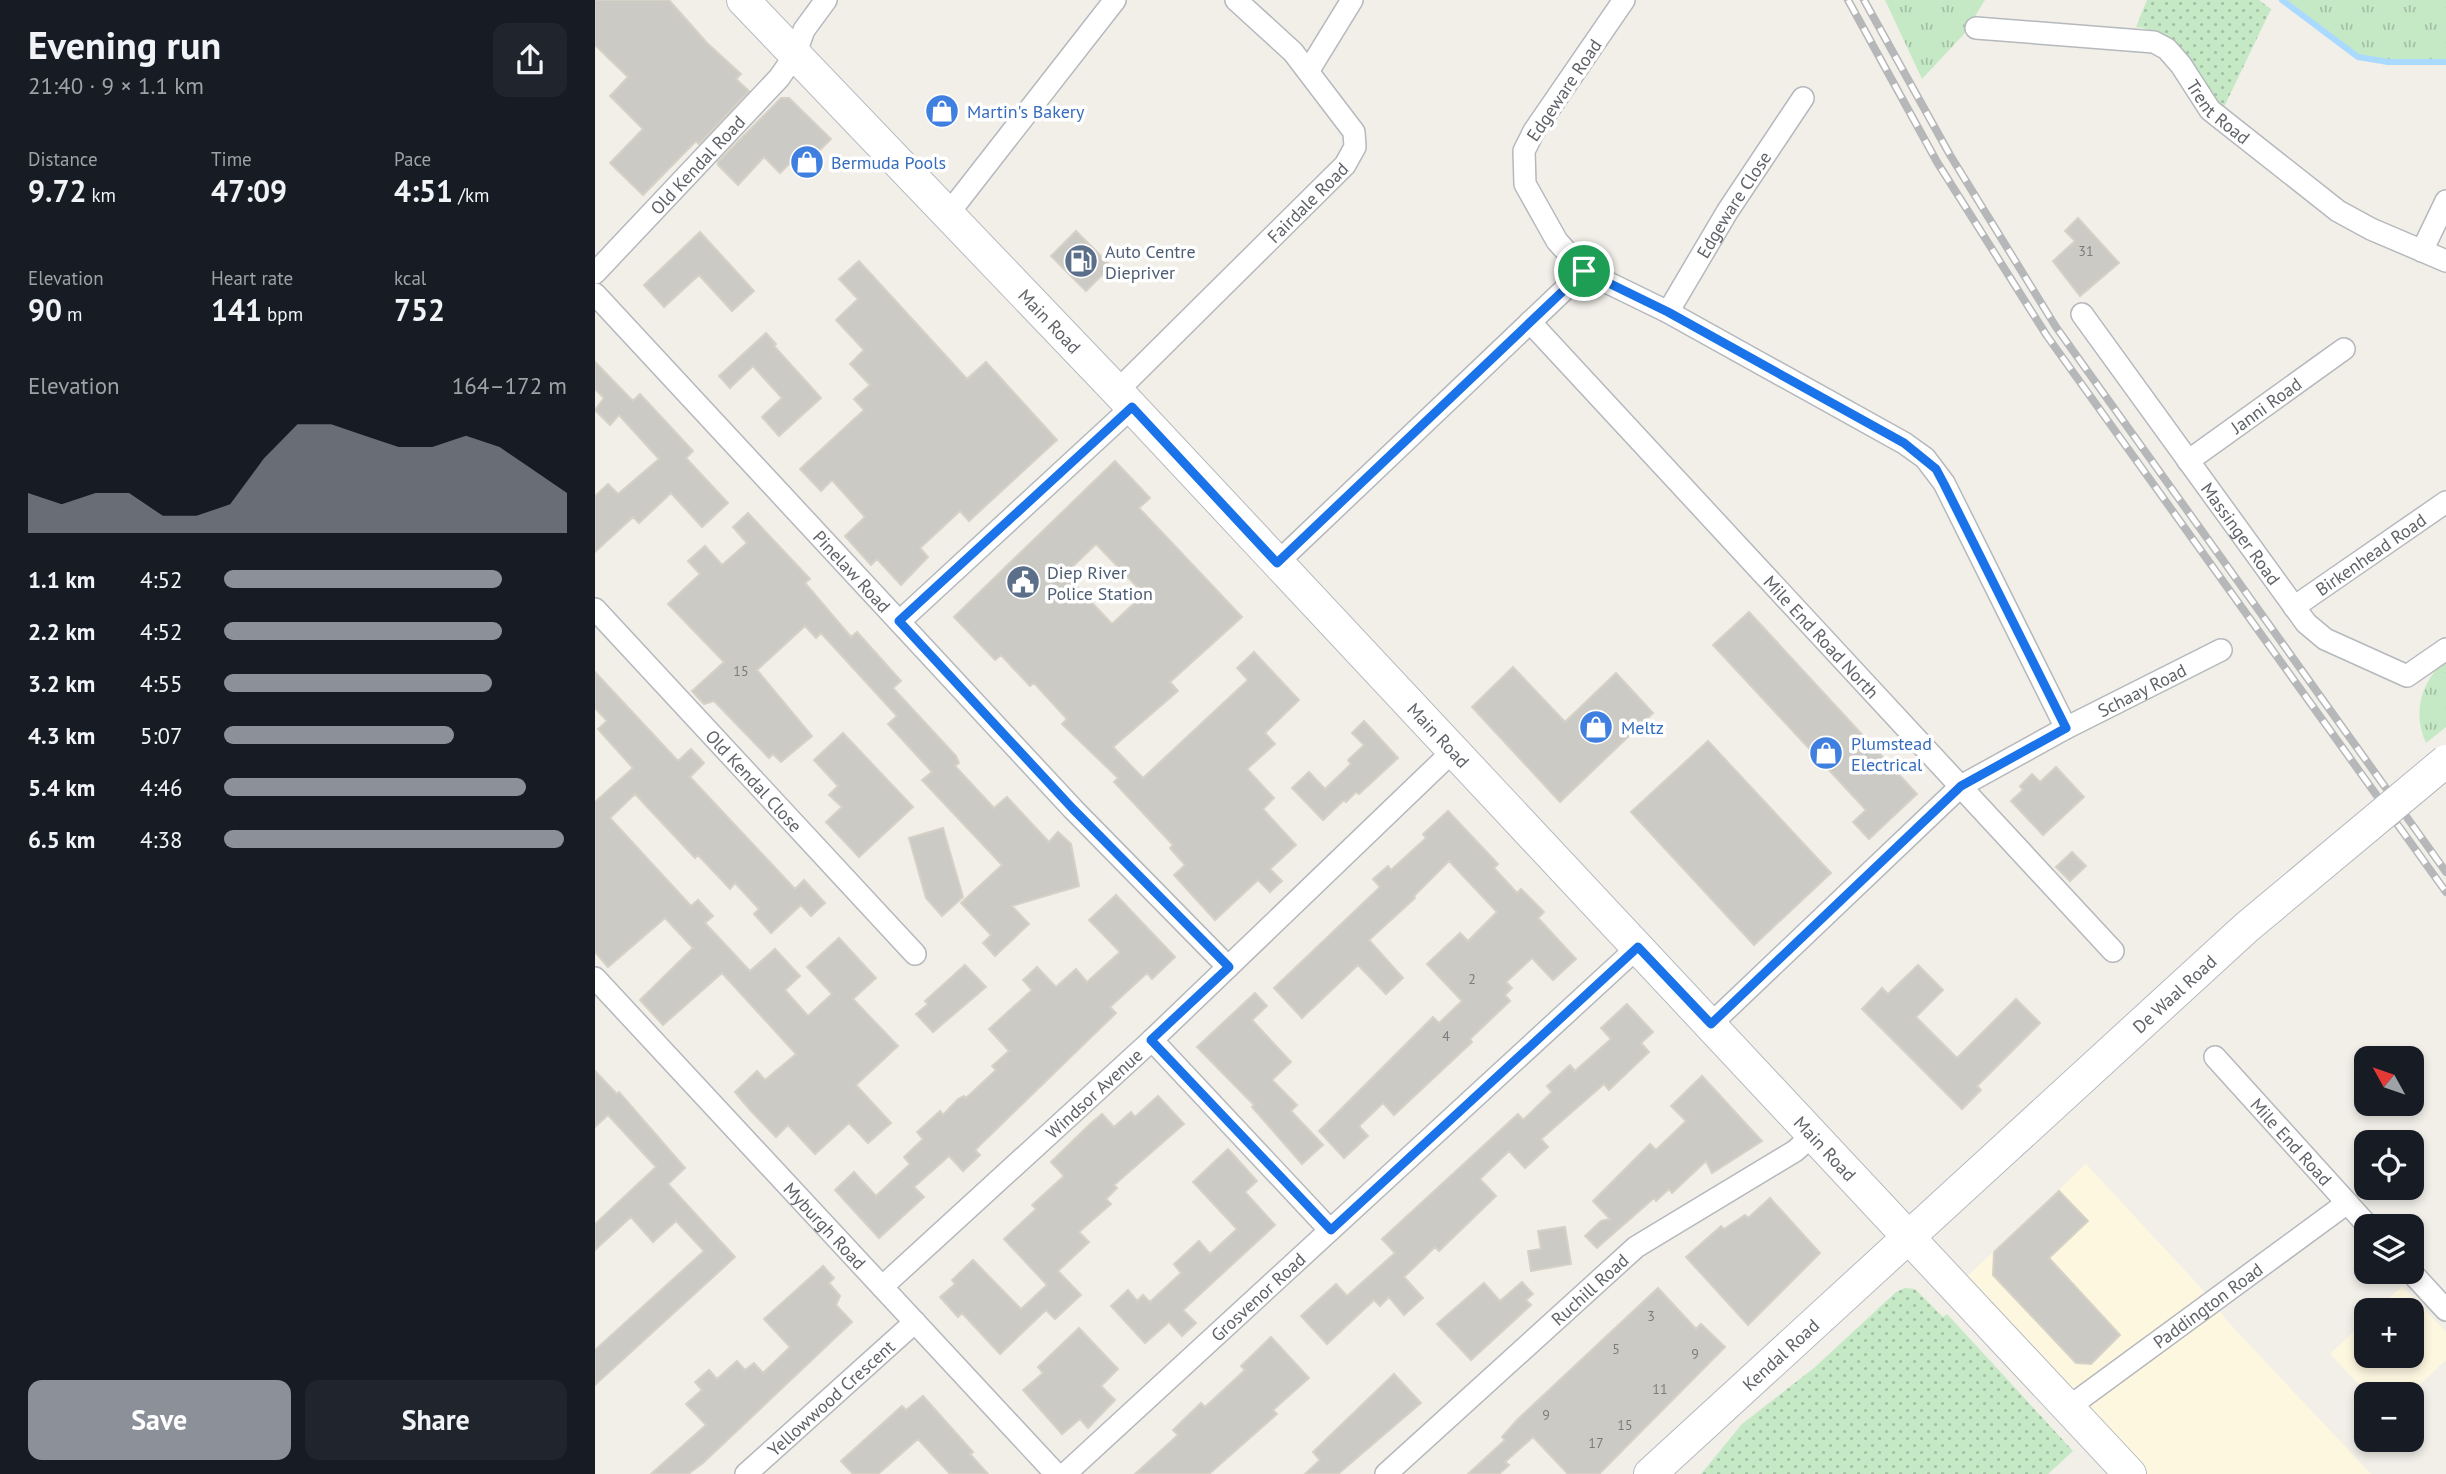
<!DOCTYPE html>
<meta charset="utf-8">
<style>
body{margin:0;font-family:"PT Sans",sans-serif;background:#20242c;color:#f1f3f6;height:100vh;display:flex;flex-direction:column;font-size:26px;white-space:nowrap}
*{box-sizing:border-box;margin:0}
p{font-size:23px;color:#9ea1a6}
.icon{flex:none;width:38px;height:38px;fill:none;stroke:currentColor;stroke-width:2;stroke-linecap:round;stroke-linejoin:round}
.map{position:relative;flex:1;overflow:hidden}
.details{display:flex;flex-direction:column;background:#171b24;width:595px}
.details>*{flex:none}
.needle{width:46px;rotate:310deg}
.fabs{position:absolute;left:1759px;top:1046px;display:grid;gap:14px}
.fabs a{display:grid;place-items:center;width:70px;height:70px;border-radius:14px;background:#171b24;box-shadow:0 4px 10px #0003;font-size:35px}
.pin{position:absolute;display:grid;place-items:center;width:60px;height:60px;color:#fff;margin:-30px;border:4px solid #fff;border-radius:50%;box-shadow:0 2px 7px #0007}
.round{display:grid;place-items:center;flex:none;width:74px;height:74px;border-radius:14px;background:#20242c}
.overview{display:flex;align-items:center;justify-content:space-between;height:119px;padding:0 28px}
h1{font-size:38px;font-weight:700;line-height:52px}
.figures{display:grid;grid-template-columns:repeat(3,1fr);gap:10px;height:119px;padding:7px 28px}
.figures div{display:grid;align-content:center}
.figures b{font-size:30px;font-weight:700}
.figures small{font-size:19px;font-weight:400}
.figures p{font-size:19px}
.chart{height:196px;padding:14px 28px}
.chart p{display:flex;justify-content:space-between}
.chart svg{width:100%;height:126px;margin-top:7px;fill:#8c9099;opacity:.7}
.primary-button{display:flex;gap:14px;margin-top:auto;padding:14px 28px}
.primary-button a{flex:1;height:80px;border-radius:14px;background:#8c9099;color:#fff;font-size:28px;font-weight:700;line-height:80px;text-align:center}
.primary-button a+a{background:#20242c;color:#f1f3f6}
ul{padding:0 28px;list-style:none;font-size:23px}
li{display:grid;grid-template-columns:112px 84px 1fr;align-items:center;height:52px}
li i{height:18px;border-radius:9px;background:#8c9099}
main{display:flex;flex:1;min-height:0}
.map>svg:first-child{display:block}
.commercial{fill:#fef7e0}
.grass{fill:url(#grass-tufts)}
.park{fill:url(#park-dots)}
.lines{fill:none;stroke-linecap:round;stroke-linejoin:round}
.stream{stroke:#aadaff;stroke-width:6}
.building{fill:#cccac5;stroke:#d6d1c6;stroke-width:2;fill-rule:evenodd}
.street-casing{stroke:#b5b8bc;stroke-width:24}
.secondary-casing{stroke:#b6babf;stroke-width:34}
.street{stroke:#fff;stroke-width:21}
.secondary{stroke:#fff;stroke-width:32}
.rail-casing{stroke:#b6b7b8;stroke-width:8}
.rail{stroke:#fff;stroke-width:5;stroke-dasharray:16;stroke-linecap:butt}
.secondary-bridge-casing{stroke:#b6babf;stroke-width:34;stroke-linecap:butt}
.secondary-bridge{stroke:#fff;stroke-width:32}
.route-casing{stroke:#fff;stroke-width:14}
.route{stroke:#1a73e8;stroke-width:9}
.labels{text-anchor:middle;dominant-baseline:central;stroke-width:7;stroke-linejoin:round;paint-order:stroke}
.number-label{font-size:14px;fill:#7a7d7f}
.street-label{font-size:18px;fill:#5f6368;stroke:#fff}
.shop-label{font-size:18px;fill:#366cbe;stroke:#fff;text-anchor:start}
.service-label{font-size:18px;fill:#4e5e75;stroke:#fff;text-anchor:start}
</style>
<main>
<section class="details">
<div class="overview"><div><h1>Evening run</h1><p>21:40 · 9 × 1.1 km</p></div><a class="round"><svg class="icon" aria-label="share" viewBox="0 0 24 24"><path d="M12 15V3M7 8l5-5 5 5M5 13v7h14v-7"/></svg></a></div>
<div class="figures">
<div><p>Distance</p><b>9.72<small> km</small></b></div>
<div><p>Time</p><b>47:09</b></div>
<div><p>Pace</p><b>4:51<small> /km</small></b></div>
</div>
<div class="figures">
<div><p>Elevation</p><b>90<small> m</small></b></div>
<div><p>Heart rate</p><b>141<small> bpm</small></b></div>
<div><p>kcal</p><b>752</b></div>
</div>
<div class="chart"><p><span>Elevation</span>164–172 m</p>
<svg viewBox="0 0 160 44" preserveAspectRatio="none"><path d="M0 44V30L10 34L20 30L30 30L40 38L50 38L60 34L70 18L80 6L90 6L100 10L110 14L120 14L130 10L140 14L150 22L160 30V44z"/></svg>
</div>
<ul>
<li><b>1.1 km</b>4:52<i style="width:81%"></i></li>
<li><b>2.2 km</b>4:52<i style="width:81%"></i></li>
<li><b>3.2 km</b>4:55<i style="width:78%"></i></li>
<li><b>4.3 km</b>5:07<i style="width:67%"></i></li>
<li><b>5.4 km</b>4:46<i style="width:88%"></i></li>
<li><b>6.5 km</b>4:38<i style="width:99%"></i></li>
</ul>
<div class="primary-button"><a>Save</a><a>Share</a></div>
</section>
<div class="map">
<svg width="1851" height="1474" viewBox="0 0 1851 1474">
<defs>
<pattern id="grass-tufts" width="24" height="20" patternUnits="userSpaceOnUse" patternTransform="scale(1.75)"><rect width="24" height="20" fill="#c5e8c5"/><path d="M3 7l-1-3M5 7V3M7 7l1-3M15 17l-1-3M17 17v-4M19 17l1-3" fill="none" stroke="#a3c0a4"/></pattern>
<pattern id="park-dots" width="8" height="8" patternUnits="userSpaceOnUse" patternTransform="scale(1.75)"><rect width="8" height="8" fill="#c5e8c5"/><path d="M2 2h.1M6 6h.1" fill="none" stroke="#a3c0a4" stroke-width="1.8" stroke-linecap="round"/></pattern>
</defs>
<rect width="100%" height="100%" fill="#f1efe8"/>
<!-- commercial -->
<path class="commercial" d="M1491,1164L1607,1289L1633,1322L1776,1474H1535L1361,1287Z
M1807,1286L1851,1332V1360L1814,1395H1774L1735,1354L1771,1320V1356H1816V1311H1781Z"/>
<!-- grass -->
<path class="grass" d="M1290,0H1390L1369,34L1327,79Z
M1687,0H1851V62H1793L1763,57Z
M1851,660V727L1831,743C1817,713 1826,681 1851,660Z"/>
<!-- park -->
<path class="park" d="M1552,0H1664L1676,9L1629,107C1594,74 1599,35 1541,27Z
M1310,1288L1320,1289L1348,1317L1352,1314L1478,1451L1453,1474H1106L1147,1424L1219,1368L1301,1292Z"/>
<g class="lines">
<!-- stream -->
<path class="stream" d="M1687,0L1763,57L1793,62H1851"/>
</g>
<!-- building -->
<path class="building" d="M0,0H74L112,43L146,74L141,79L154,91L104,144L101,141L48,195L15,163L48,129L15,96L33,77L0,45Z
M186,98H194L236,139L206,169L197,161L185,173L169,157L143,185L123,165V162Z
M1483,218L1524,263L1485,296L1458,261L1480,241L1470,231Z
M481,231L516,266L491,291L456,256Z
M105,232L159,291L137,311L104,275L69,307L49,285Z
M264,261L372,379L391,362L462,440L374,521L365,511L325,548L333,557L306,585L282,559L276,565L250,536L270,517L237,480L226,491L205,469L269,410L259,399L275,385L255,364L269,350L241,320L263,299L244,279Z
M171,333L181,344L179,346L226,398L184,436L167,417L187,398L158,366L135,388L124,376Z
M0,362L38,401L45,394L98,451L91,458L133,503L107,527L76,493L44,523L38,517L0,552V496L13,484L23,494L64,459L24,415L15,425L0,410L9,398L0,389Z
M520,461L555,498L544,508L647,617L575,682L583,691L518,747L548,778L653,680L642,668L659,652L704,700L670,733L680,744L652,769L679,798L668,809L701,845L675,869L687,881L675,892L663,880L620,920L579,875L590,865L575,848L578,845L519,782L523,778L467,724L472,719L439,683L435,686L406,655L400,660L359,617ZM501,544L549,594L517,624L470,574Z
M153,513L215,579L210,583L256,637L262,632L306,681L298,688L361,756L364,763L360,766L399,808L412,797L454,842L463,832L476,844L484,886L417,906L434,924L400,956L388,943L396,935L366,903L407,865L327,780L337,772L293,724L302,716L226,633L221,638L210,626L162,670L217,736L186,762L178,754L174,758L119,701L109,704L97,691L129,662L73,604L105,574L93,561L110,546L127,565L152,543L138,527Z
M1154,612L1322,794L1274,839L1258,822L1271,810L1118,645Z
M918,667L970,722L1021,673L1058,713L965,802L877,707Z
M0,672L83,761L96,749L109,763L95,777L200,889L209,880L230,903L216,916L206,905L176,933L159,914L164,909L140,883L135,889L103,855L100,858L40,794L15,818L96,906L103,900L118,916L110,923L155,971L180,949L205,976L190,990L213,1016L237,994L212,967L244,938L281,978L258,999L303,1046L261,1085L296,1123L273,1143L254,1123L220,1154L193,1125L181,1137L155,1110L140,1092L162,1071L170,1080L201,1054L127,973L68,1025L45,1000L98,948L70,918L13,967L0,952V802L38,768L3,729L12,721L0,708Z
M769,721L803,758L764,794L761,792L751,802L749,800L728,820L697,788L714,772L730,789L756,764L753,760L769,745L757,733Z
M248,733L318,807L264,857L231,822L247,807L234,795L243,786L219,760Z
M1113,741L1236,873L1159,945L1036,812Z
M1461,767L1489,797L1448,835L1416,801L1428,790L1425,786L1437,774L1445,782Z
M853,811L903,864L899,868L922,893L926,889L949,912L943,918L981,959L958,980L937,958L911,982L917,988L910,995L915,1001L875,1039L877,1042L799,1115L788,1103L764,1126L773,1136L749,1158L724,1131L838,1017L844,1023L867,1001L832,964L865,933L873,941L902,912L854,861L819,896L820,898L774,940L808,978L791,994L763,965L707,1018L679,988L785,887L778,879L793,866L796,870L831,838L828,834Z
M348,828L368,897L347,916L331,898L314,838Z
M1477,852L1491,866L1475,881L1461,867Z
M521,895L580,957L557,979L552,973L515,1007L521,1013L380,1150L385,1155L368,1171L354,1156L319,1187L329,1197L284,1238L240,1190L259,1172L281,1196L315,1164L309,1157L328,1139L322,1132L345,1111L348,1115L363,1099L369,1096L371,1098L401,1070L397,1066L414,1051L394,1029L437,990L428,980L442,967L461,987L481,969L492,982L525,952L494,920Z
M370,965L391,987L338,1032L321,1014L333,1004L330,1001Z
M1323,965L1348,990L1321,1017L1362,1058L1421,999L1445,1023L1382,1086L1386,1090L1367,1109L1267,1009L1287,988L1293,994Z
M660,993L672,1006L657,1020L696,1062L677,1080L702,1105L696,1111L728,1145L707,1164L657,1107L659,1105L602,1047Z
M1032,1004L1058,1032L1046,1043L1054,1052L1014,1090L1009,1084L946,1139L953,1147L930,1168L914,1151L885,1179L901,1196L844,1251L840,1247L809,1277L828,1298L809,1315L794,1297L785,1306L779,1300L732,1344L706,1316L741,1284L752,1296L800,1253L787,1239L923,1114L928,1120L957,1092L952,1086L975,1065L980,1071L1016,1039L1006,1028Z
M0,1071L22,1094L24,1092L90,1168L73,1184L140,1257L0,1385V1350L109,1251L81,1221L58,1242L36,1217L0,1250V1224L61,1167L13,1115L0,1127Z
M1107,1076L1167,1141L1117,1173L1111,1161L1077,1193L1074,1189L1061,1201L1059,1198L1002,1248L990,1236L1006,1221L1015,1219L998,1201L1055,1144L1061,1150L1091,1121L1076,1106Z
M563,1096L589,1124L519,1185L522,1188L511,1199L516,1204L484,1232L494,1242L463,1271L486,1295L460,1319L451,1310L405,1354L367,1313L363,1317L345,1297L360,1284L357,1280L378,1260L426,1309L452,1285L409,1239L441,1209L437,1205L469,1176L456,1162L494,1125L507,1114L519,1127L536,1112L540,1117Z
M633,1149L662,1181L650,1192L680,1225L588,1310L601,1323L587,1336L574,1322L550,1343L516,1306L533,1290L542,1301L548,1295L555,1302L586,1273L579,1264L604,1241L615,1254L642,1229L598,1182Z
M1464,1191L1493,1221L1454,1258L1525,1335L1496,1364L1481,1363L1398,1275L1399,1252Z
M1175,1198L1225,1253L1153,1325L1091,1257L1126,1226L1129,1229L1150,1215L1153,1218Z
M970,1227L976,1264L936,1271L933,1251L946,1249L943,1231Z
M228,1266L239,1278L234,1283L245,1296L241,1305L257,1322L108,1463L93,1474H56L111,1425L91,1404L107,1390L100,1382L114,1370L122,1379L142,1361L150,1370L159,1363L168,1373L195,1347L169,1319Z
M927,1282L938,1294L931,1300L936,1305L876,1360L842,1324L889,1283L905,1301Z
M1063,1288L1101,1329L1106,1324L1130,1347L1004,1474H973L938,1437L910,1462L914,1465L904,1474H873L910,1440L907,1437L922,1420Z
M484,1328L523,1369L506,1386L520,1400L493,1428L485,1419L467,1434L428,1390L448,1373L443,1367Z
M676,1337L714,1378L678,1410L682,1414L614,1474H540L583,1435L578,1430L606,1403L610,1407L650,1370L646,1366Z
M799,1374L826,1403L743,1474H710L725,1460L718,1452Z
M328,1396L378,1452L375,1454L393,1474H355L323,1439L283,1474H258L246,1461L307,1406L311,1410Z"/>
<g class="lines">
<!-- street casing -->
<g class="street-casing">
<g id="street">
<path d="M1029,0L939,131L929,151L930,184L962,241L989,271L1073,312L1309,443L1330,458L1349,483L1471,728"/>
<path id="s1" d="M1381,28L1559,42L1572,49L1586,65L1615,110L1743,211L1776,229L1851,261"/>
<path d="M714,70L757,0"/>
<path d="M353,214L520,0"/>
<path d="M1827,251L1851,201"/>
<path id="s2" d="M0,273L184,78L200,55L209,30L231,0"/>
<path id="s3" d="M0,294L478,809L633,967"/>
<path id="s4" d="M1073,312L1132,212L1208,98"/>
<path id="s5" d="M1487,314L1711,623L1730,639L1812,676L1851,649"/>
<path id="s6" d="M935,322L1518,951"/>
<path id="s7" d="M522,391L750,165L760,147L759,132L698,52L641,0"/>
<path id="s8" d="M1593,461L1749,349"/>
<path d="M682,563L989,271"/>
<path id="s9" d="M1699,607L1851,502"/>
<path id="s10" d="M0,609L320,954"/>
<path d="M305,621L537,407"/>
<path id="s11" d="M0,978L461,1474"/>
<path id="s12" d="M1116,1024L1366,786L1471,728L1626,650"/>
<path d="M557,1040L735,1230"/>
<path id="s13" d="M1620,1057L1774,1227"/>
<path d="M1816,1272L1851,1310"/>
<path id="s14" d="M287,1287L557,1040L859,750"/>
<path id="s15" d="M1474,1407L1752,1203"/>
<path id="s16" d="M151,1474L320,1322"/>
<path id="s17" d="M470,1474L1043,947"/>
<path id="s18" d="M791,1474L1041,1247L1200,1151L1218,1135"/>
</g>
</g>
<!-- secondary casing -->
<g class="secondary-casing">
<g id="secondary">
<path id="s19" d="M148,0L522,391L1535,1474"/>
<path id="s20" d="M1055,1474L1414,1145"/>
</g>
</g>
<!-- street -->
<use href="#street" class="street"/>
<!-- secondary -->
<use href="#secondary" class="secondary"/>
<!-- rail casing -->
<g class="rail-casing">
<path id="rail" d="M1253,0L1342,162L1452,336L1851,892
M1269,0L1355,155L1461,327L1851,872"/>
</g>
<!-- rail -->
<use href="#rail" class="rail"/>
<!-- secondary-bridge casing -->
<g class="secondary-bridge-casing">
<g id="secondary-bridge">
<path id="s21" d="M1414,1145L1652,927L1851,761"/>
</g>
</g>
<!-- secondary-bridge -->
<use href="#secondary-bridge" class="secondary-bridge"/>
</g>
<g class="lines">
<!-- route casing -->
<g class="route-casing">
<path id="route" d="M989,271L1073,312L1309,443L1341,469L1349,484L1471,728L1366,786L1116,1024L1043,947L736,1230L556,1040L634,967L478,809L304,621L537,407L682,563Z"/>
</g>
<!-- route -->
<use href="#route" class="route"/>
</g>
<!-- icons -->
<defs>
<g id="shop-disc" transform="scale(1.75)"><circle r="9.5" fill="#3f7fe0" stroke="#fff"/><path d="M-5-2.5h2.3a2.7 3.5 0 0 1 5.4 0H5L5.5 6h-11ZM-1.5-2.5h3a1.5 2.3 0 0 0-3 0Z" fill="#fff"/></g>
<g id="fuel-disc" transform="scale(1.75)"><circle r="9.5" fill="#5c6f8a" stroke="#fff"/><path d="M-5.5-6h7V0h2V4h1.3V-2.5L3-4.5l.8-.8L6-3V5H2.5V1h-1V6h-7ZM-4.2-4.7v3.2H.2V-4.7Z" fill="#fff"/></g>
<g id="civic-disc" transform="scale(1.75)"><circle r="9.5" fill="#5c6f8a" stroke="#fff"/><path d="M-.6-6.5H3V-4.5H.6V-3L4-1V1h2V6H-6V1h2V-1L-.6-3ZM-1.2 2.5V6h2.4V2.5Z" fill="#fff"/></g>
</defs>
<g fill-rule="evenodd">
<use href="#shop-disc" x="347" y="111"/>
<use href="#shop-disc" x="212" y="162"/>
<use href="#fuel-disc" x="486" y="261"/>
<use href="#civic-disc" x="428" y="582"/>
<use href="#shop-disc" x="1001" y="727"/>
<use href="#shop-disc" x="1231" y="753"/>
</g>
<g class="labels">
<!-- number labels -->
<g class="number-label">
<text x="1491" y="251">31</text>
<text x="146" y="671">15</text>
<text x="877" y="979">2</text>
<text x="851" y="1036">4</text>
<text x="1056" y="1316">3</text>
<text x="1021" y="1349">5</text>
<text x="1100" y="1354">9</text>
<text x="1065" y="1389">11</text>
<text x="951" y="1415">9</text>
<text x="1030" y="1425">15</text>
<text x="1001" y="1443">17</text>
</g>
<!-- street labels -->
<g class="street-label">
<text transform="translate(969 90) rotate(-56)">Edgeware Road</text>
<text stroke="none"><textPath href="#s1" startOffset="275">Trent Road</textPath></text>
<text stroke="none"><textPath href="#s2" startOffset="149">Old Kendal Road</textPath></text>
<text stroke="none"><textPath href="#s7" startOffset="268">Fairdale Road</textPath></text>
<text stroke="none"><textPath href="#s4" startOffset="126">Edgeware Close</textPath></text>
<text stroke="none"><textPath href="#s19" startOffset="444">Main Road</textPath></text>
<text stroke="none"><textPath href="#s8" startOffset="96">Janni Road</textPath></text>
<text stroke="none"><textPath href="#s5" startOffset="271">Massinger Road</textPath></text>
<text stroke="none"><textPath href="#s9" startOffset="93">Birkenhead Road</textPath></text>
<text stroke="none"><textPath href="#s3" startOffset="378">Pinelaw Road</textPath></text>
<text stroke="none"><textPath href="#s6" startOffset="429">Mile End Road North</textPath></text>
<text stroke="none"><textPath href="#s12" startOffset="550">Schaay Road</textPath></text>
<text stroke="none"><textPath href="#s19" startOffset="1012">Main Road</textPath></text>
<text stroke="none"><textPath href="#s10" startOffset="234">Old Kendal Close</textPath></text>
<text stroke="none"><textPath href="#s21" startOffset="224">De Waal Road</textPath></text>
<text stroke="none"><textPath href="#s14" startOffset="287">Windsor Avenue</textPath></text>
<text stroke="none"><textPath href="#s13" startOffset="114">Mile End Road</textPath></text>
<text stroke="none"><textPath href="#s19" startOffset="1578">Main Road</textPath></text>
<text stroke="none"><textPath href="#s11" startOffset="338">Myburgh Road</textPath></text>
<text stroke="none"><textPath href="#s18" startOffset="275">Ruchill Road</textPath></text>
<text stroke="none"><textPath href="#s17" startOffset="262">Grosvenor Road</textPath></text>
<text stroke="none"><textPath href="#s15" startOffset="172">Paddington Road</textPath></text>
<text stroke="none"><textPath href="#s20" startOffset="177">Kendal Road</textPath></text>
<text stroke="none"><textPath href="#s16" startOffset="114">Yellowwood Crescent</textPath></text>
</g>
<!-- shop labels -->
<g class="shop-label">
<text x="372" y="111">Martin's Bakery</text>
<text x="236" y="162">Bermuda Pools</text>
<text x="1026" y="727">Meltz</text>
<text x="1256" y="743">Plumstead<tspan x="1256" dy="21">Electrical</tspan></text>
</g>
<!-- service labels -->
<g class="service-label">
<text x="510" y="251">Auto Centre<tspan x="510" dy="21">Diepriver</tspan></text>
<text x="452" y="572">Diep River<tspan x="452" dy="21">Police Station</tspan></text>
</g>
</g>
</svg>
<div class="fabs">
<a><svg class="needle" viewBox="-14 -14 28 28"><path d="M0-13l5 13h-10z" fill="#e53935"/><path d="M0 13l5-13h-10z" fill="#9ea1a6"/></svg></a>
<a><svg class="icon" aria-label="locate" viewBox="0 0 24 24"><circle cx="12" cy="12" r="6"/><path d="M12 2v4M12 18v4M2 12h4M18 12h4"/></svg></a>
<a><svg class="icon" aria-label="layers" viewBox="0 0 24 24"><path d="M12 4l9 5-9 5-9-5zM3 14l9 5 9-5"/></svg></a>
<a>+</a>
<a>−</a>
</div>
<div class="pin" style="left:989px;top:271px;background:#1e9e55"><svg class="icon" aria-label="arrive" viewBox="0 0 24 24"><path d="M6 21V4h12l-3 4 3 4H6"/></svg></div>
</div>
</main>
